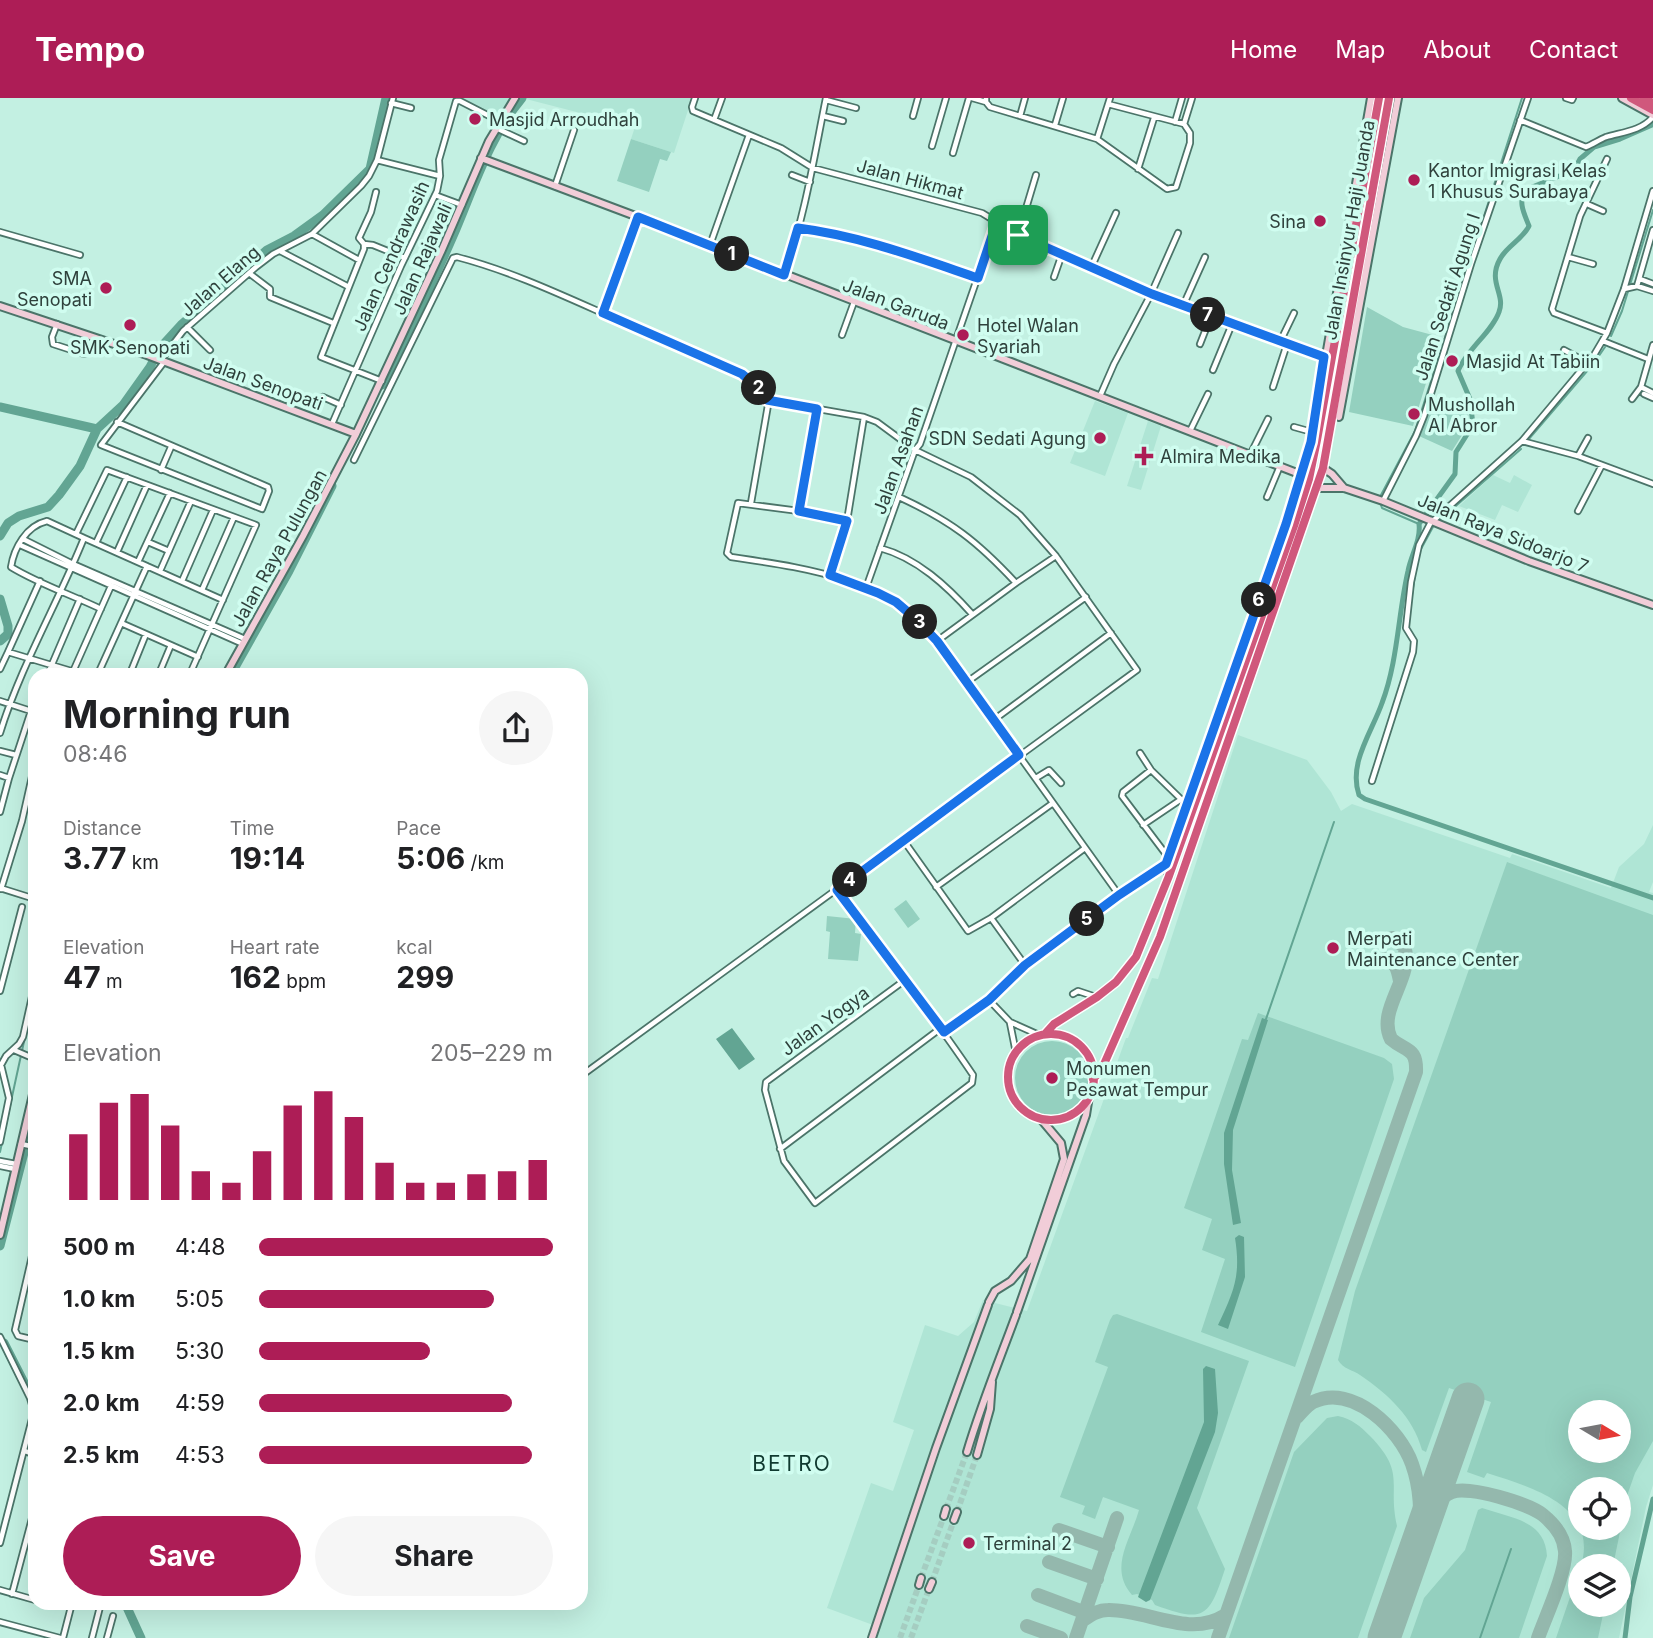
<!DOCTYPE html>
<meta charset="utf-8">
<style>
body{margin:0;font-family:Inter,sans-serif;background:#f6f6f6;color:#202124;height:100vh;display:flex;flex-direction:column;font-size:26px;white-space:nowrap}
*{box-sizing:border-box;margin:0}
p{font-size:23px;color:#757577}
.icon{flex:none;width:38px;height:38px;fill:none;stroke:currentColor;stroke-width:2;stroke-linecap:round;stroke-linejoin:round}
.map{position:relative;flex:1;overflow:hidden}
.details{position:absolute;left:28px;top:570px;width:560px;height:942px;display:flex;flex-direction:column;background:#fff;border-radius:21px;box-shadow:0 7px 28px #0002}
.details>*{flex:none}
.needle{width:46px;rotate:100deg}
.fabs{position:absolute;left:1568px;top:1302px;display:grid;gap:14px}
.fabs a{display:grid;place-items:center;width:63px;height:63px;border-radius:50%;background:#fff;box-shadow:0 7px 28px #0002;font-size:35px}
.pin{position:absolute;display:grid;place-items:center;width:60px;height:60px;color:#fff;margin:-30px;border-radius:14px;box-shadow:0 4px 10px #0006}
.km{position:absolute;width:35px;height:35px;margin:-18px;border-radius:50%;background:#222;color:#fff;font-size:19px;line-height:35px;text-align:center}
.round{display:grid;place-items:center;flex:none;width:74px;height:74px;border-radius:37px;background:#f6f6f6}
.head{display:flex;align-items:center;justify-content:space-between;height:119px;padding:0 35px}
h1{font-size:38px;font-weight:700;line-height:52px}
.stats{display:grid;grid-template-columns:repeat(3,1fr);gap:10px;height:119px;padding:7px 35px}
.stats div{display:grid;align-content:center}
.stats b{font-size:30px;font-weight:700}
.stats small{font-size:19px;font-weight:400}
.stats p{font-size:19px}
.chart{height:196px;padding:14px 35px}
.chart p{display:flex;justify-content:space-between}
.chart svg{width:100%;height:126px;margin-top:7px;stroke:#ad1d56;stroke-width:6}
.primary-button{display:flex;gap:14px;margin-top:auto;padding:14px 35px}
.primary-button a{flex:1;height:80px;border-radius:42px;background:#ad1d56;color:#fff;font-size:28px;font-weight:700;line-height:80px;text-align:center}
.primary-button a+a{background:#f6f6f6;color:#202124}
ul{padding:0 35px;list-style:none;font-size:23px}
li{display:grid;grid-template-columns:112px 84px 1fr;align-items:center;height:52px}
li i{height:18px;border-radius:9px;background:#ad1d56}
header{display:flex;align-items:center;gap:42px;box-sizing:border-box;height:98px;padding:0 35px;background:#ad1d56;color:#fff}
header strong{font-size:33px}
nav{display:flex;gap:38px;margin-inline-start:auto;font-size:24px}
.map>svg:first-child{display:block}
.built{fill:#afe5d5;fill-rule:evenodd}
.green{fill:#94d0bf;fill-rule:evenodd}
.water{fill:#62a593}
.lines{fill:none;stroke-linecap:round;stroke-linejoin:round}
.stream{stroke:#62a593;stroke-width:2}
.canal{stroke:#62a593;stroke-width:5}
.river{stroke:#62a593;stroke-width:9}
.taxiway{stroke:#94b8ad;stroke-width:14}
.runway{stroke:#94b8ad;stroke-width:33}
.secondary-tunnel{stroke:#a5cdc1;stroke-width:6;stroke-dasharray:6 3;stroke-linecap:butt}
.street-casing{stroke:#4b7469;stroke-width:8}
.secondary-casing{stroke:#4b7469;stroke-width:10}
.highway-casing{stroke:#fff;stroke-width:11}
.street{stroke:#fff;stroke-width:4.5}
.secondary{stroke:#f1cdd8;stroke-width:6}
.highway{stroke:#d0587c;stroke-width:8}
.route-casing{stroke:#fff;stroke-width:14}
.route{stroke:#1a73e8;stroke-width:9}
.poi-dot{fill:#ad1d56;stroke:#d0fdf0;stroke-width:2.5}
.labels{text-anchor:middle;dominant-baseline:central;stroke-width:7;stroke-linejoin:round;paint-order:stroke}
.poi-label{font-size:18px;fill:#2f413c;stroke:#d0fdf0;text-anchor:start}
.street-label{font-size:18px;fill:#2f413c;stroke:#d0fdf0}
.quarter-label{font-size:21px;letter-spacing:2px;fill:#103a30;stroke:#d0fdf0}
</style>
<header>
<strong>Tempo</strong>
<nav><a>Home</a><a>Map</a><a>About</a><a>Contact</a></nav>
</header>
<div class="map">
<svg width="1653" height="1540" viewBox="0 0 1653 1540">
<rect width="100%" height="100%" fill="#c3f0e2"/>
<!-- built -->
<path class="built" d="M457,0H516L501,21Z
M522,0H692L674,55L631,41L635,29Z
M1095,303L1128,315L1105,378L1070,365Z
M1148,323L1161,328L1141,392L1127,388Z
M1493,377L1510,385L1514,377L1532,387L1518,414L1502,407L1495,422L1459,408Z
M1238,637L1307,662L1331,694L1341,713L1352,706L1510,760L1512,756L1611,790L1619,769L1644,746L1653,727V784L1649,794L1653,795V1387L1646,1409L1619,1540H869L873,1527L827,1510L871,1385L893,1393L914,1332L893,1324L925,1227L958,1238L974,1224L983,1202L1027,1213L1126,940H1128L1152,880L1158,881ZM1580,1314H1619V1353H1580ZM1580,1391H1619V1430H1580ZM1580,1468H1619V1507H1580Z"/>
<!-- green -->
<path class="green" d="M631,41L671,54L667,63L660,61L649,94L617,83Z
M1367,209L1403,229L1440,239L1413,328L1349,314Z
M1431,304L1468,312L1469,326L1452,353L1419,338Z
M1507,764L1653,817V1343L1635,1375L1628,1395L1613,1468H1581C1599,1407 1530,1389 1487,1375L1484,1380L1467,1374L1491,1304L1449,1290L1426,1354L1422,1352C1413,1319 1389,1297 1360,1277C1353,1272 1343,1271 1338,1262L1355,1193ZM1580,1314H1619V1353H1580ZM1580,1391H1619V1430H1580Z
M906,802L920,821L908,830L894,811Z
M827,818L856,821L855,835L861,836L858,863L828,861L830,834L826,833Z
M1258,915L1384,960L1392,966L1394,981L1295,1269L1201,1234L1225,1161L1202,1152L1212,1121L1184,1110L1242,941L1248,942Z
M1015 980a37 37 0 1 1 74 0a37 37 0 1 1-74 0Z
M1117,1216L1249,1263L1197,1410L1225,1471C1209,1520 1204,1525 1155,1507L1152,1502L1137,1496L1132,1497C1108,1470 1131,1441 1139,1412L1103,1399L1095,1421L1082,1416L1085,1408L1060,1399L1108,1269L1095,1264L1110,1222L1113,1217Z
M1338,1318C1352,1321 1360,1328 1370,1338C1407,1376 1387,1385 1397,1428L1358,1540H1229L1294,1354L1327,1320Z
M1482,1410C1511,1420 1545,1422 1547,1458L1519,1540H1410L1424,1500L1465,1452L1478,1412Z
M1580,1470V1507H1605L1598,1540H1556Z"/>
<!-- water -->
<path class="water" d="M1262,920L1268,922L1233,1032L1232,1072L1241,1125L1233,1127L1224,1066V1035Z
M732,930L755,961L739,972L716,941Z
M1239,1137L1244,1139L1245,1179L1228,1231L1218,1227C1234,1193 1241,1178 1235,1140Z
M1206,1268L1215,1271L1218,1315L1215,1334L1150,1502L1146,1504L1138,1499L1204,1324L1203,1271Z"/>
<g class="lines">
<!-- stream -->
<path class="stream" d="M1611,238L1622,213L1653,112
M1528,342L1594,265L1605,249
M1381,397L1415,333L1522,0
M1381,407L1382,410L1419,426
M1421,451L1434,427L1521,351
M1410,509L1415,477
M1266,921L1334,724
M0,1054L25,939
M1480,1540L1511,1451"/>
<!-- canal -->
<path class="canal" d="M1652,27L1620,41L1594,49L1580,61L1574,72L1525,92C1518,105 1524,115 1529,128C1523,141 1507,148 1500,161C1487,184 1506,196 1499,214C1492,234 1467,251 1458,273L1470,301L1473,327L1456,354L1455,376L1419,426C1421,442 1411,457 1408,473C1398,516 1398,563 1382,605C1372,634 1348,665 1359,697L1365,701L1653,800
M1625,1540L1630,1499L1653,1401"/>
<!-- river -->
<path class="river" d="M382,287C406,238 431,189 453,138C473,92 489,39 522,0
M0,309L97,331
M0,438L8,425L19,418L48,409L59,397L80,368L97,331L123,307L150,269L160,250L181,227L267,152L294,138L323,117L370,71L386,0
M0,501L8,528V536L0,543
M230,578L289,473L332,388
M0,1148L35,1012
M4,1245L35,1306
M125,1505L141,1540"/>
<!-- taxiway -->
<path class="taxiway" d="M1385,861C1397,864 1398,873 1400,883
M1297,1319C1302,1314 1307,1307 1313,1304C1353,1285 1400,1332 1412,1366C1421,1391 1421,1415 1419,1441
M1426,1421C1433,1410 1439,1399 1452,1394C1468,1387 1530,1406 1543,1417C1554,1426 1564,1439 1565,1453C1567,1473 1545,1520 1538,1540
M1059,1432L1108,1449
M1049,1464L1097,1481
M1038,1497L1086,1515
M1083,1522C1091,1517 1098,1512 1108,1512C1146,1511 1189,1540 1224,1518
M1027,1528L1061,1540
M1076,1540L1117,1420
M1218,1540L1416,974C1417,949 1406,954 1391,941C1376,911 1415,879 1404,848L1392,840"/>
<!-- runway -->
<path class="runway" d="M1384,1540L1468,1301"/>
<!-- secondary-tunnel -->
<path class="secondary-tunnel" d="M946,1411L967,1354
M957,1414L977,1357
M921,1480L944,1418
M932,1484L954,1422
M900,1540L919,1487
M911,1540L929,1491"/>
<!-- street casing -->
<g class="street-casing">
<path id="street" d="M695,0L692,9L693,13L781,50L813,70L982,115L1018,137L1151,196L1324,259
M972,0L986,4
M986,0V4L990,9L1097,41L1167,91L1176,89L1190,45V35L1184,26L1108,6
M1566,0L1572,2L1573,0
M826,2L856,10
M391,5L411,10
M823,18L843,23
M913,18L918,0
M1020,18L1025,0
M714,22L722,0
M1520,22L1586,49C1593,46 1599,42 1606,39C1623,34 1641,33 1653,19
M1175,24L1182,0
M1184,26L1192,0
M1055,27L1063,0
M496,30L524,43
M1097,41L1110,0
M932,48L946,0
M953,55L969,0
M377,62L440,78
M1138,71L1154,20
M792,77L810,84
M555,88L574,32
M376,94L371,114L359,140L364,146V151L321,259L382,283
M435,97L462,107
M1587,106L1603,113
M798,130C861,138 919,160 978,180
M0,134L80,157
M312,136L359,162
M1018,137L1036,77
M364,146L373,147L405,160
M710,147L749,37
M280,153L347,188
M1568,159L1593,166
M1091,170L1116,115
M249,175L270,191V199L333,225
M784,176C805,119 814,59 826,0
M1054,179L1062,156
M1640,181L1653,186
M1637,188L1653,132
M1624,191L1637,188L1653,193
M1183,208L1205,159
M603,215L638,119
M57,226L52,239L53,246L84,256
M187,229L210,252
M1607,235L1554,215L1552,211L1580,118L1607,61
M842,237L854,204
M1603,243L1648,261
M1280,244L1294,215
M1200,246L1211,218
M1564,252L1588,265
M161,262L183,233L256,169L273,156L312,136L361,88L369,78L377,62L393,0
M1213,272L1232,226
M1273,289L1287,246
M1641,289L1653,295
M1644,296L1653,300
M1100,298L1114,266L1151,196L1178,135
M323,299L341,307
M1632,301L1641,289L1653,247
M117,324L268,389L269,393L262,411L101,347L164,264
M332,326L401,168L437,93L440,78L439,62L456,3H460L499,23
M1294,329L1312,334
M1190,333L1208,296
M1522,343L1578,358L1653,386
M1250,357L1268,321
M1578,358L1588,340
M354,362L453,160L457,159C518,175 574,203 632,228C669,244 711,256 745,278C754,285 765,295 768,307L751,405
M161,372L171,349
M899,399C951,423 977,443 1016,485
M1267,399L1280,368
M1383,403L1416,338L1424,318L1471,166L1528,0
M799,413L817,311
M1578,413L1602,367
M1434,422L1522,343L1594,257L1607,235L1624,191L1653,93
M847,423L799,413L738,405L727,455L731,459C805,470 888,480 937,543L1119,797
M76,436L107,372L256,427L189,578
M84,440L223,502
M23,441L73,466L245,541
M148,444L169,453
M96,445L127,379
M20,447L243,546
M880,450C917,460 947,488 972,516
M117,454L147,387
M138,464L170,395
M160,473L191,403
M830,477L847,423L864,319
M182,483L213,412
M866,490L915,352L920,346L997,123
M202,492L234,419
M121,525L198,559
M937,543L1016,485L1056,458
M8,554L40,483
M0,571L8,554L88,578
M47,578L80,501
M71,578L111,488
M97,578L147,468
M129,578L146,536
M158,578L171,547
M967,584L1086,499
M0,603L31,613L9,680L0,714
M31,613L35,604
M995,621L1111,535
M0,635C21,567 58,505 84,440L47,423C26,428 14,450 11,469C39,486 72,497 101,511
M0,653L16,657
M1140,655L1151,672L1187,707
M1151,672L1123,694L1122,698L1168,759
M0,677L9,680
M1036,680L1049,672L1061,685
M1372,683L1413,554L1414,543L1406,530L1411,484L1419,447L1432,422
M1143,727L1180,702
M904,743L968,833L991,820L1085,750
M936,789L1053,705
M0,790L35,801
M1,791L22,723L35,665
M837,792C883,853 930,913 973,977L972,985L815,1105L784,1063L765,992L766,984L905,882
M991,820L1025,867
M0,893L22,809
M1073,896L1078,893L1096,899
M989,902L1010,924L1039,937
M1010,925L1016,955
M944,934L989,902L1025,867L1166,766
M14,952L35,961
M581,978L1137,572L1056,458L1020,417L971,379L915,352L877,324L864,319L767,302
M0,1044L9,1000L1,967L6,958L19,946L23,939L35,885
M21,1046L35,1049
M780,1051L941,930
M0,1063L16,1066
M0,1068L15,1071
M35,1145L15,1232L18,1238L35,1242
M0,1239L30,1300L34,1313L0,1445
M25,1353L35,1357
M0,1492L35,1502
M12,1496L35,1409
M46,1505L54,1507L59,1505
M0,1524L60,1540
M63,1540L72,1505
M92,1540L101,1505
M107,1540L113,1518"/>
</g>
<!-- secondary casing -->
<g class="secondary-casing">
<path id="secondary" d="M1622,0L1653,17
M481,60L638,119L1302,377
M0,208L147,257L356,336
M1339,319L1398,0
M1323,370L1332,376L1344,390
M1317,390H1344L1383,403L1529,463L1653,507
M225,578L303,438L356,336L441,154L489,43L515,0
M1169,778L1166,766L1168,759L1286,426L1311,344L1371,0
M0,1137L35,988
M989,1204L995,1193L1011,1183L1030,1161L1064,1061L1061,1045L1040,1020
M1017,1214L1086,1017L1089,998
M967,1354C981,1307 999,1263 1016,1217
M977,1357L990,1311L992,1284
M944,1418L946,1411
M954,1422L957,1414
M919,1487L921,1480
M929,1491L932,1484
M872,1540L936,1350L988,1207"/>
</g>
<!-- highway casing -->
<g class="highway-casing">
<path id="highway" d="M1631,0L1653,12
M1644,0L1653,5
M1045,936L1054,926L1097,899L1116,884L1136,859L1169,778L1294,428L1309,381L1317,342L1379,0
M1008 979a43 43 0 1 1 86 0a43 43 0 1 1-86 0Z
M1093,981L1101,973L1160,839L1323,370L1389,0"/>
</g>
<!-- street -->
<use href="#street" class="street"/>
<!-- secondary -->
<use href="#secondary" class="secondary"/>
<!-- highway -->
<use href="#highway" class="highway"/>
</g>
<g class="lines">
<!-- route casing -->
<g class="route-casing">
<path id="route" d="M638,119L784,177L798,130C861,138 919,160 978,180L997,123L1018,137L1152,196L1324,259L1311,344L1286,426L1166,766L1119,797L1025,867L989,902L944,934L837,792L1019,657L937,543L916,521L896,504L878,495L830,477L847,423L799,413L817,311L767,302L755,287L742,276L603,215Z"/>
</g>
<!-- route -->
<use href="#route" class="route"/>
</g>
<!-- markers -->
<g class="poi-dot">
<circle cx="475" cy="21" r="7"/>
<circle cx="1414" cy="82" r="7"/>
<circle cx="1320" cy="123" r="7"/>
<circle cx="106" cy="190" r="7"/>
<circle cx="130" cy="227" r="7"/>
<circle cx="963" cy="237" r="7"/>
<circle cx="1452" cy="263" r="7"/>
<circle cx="1414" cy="316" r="7"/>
<circle cx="1100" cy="340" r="7"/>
<path d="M1140.5 347.5h7v7h7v7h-7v7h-7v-7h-7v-7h7z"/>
<circle cx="1333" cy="850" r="7"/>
<circle cx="1052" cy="980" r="7"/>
<circle cx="969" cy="1445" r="7"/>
</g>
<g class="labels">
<!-- poi labels -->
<g class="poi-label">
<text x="489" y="21">Masjid Arroudhah</text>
<text x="1428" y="72">Kantor Imigrasi Kelas<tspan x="1428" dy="21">1 Khusus Surabaya</tspan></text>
<text x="1306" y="123" text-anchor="end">Sina</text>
<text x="92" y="180" text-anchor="end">SMA<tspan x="92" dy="21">Senopati</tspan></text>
<text x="977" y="227">Hotel Walan<tspan x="977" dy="21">Syariah</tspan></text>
<text x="130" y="249" text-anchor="middle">SMK Senopati</text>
<text x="1466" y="263">Masjid At Tabiin</text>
<text x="1428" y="306">Mushollah<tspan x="1428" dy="21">Al Abror</tspan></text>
<text x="1086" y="340" text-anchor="end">SDN Sedati Agung</text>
<text x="1160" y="358">Almira Medika</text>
<text x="1347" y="840">Merpati<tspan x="1347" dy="21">Maintenance Center</tspan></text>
<text x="1066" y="970">Monumen<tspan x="1066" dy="21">Pesawat Tempur</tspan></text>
<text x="983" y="1445">Terminal 2</text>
</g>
<!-- street labels -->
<g class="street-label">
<text transform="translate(910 81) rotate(15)">Jalan Hikmat</text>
<text transform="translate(1349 132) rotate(-80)">Jalan Insinyur Haji Juanda</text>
<text transform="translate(391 158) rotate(-66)">Jalan Cendrawasih</text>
<text transform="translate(422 161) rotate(-66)">Jalan Rajawali</text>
<text transform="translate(220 183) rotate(-41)">Jalan Elang</text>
<text transform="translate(1447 199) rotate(-72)">Jalan Sedati Agung I</text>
<text transform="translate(896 206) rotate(21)">Jalan Garuda</text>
<text transform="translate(263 285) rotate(20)">Jalan Senopati</text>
<text transform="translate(898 362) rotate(-70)">Jalan Asahan</text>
<text transform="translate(1503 435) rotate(22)">Jalan Raya Sidoarjo 7</text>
<text transform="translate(279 450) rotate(-61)">Jalan Raya Pulungan</text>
<text transform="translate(825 923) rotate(-36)">Jalan Yogya</text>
</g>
<!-- quarter labels -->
<g class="quarter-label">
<text x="792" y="1365">BETRO</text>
</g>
</g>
</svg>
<div class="fabs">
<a><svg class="needle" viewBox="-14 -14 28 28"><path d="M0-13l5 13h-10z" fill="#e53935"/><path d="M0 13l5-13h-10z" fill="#757577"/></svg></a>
<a><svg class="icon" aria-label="locate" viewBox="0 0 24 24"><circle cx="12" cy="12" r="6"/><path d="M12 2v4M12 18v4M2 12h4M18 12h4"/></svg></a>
<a><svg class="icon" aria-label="layers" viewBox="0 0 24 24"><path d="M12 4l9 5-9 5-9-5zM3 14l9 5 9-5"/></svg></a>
</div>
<div class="pin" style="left:1018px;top:137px;background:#1e9e55"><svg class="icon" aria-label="arrive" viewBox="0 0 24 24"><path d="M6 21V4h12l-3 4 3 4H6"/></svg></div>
<b class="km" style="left:732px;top:156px">1</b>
<b class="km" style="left:759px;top:290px">2</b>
<b class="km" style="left:920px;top:524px">3</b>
<b class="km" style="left:850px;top:782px">4</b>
<b class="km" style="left:1087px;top:821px">5</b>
<b class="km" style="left:1259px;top:502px">6</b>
<b class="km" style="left:1208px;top:217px">7</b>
<section class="details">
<div class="head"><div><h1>Morning run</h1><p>08:46</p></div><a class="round"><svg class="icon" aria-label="share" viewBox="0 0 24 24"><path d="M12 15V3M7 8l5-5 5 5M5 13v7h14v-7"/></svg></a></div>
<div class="stats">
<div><p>Distance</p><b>3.77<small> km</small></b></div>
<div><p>Time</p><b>19:14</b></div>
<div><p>Pace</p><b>5:06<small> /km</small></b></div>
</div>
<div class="stats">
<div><p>Elevation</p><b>47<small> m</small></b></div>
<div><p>Heart rate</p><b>162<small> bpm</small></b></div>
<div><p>kcal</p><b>299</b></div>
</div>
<div class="chart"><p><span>Elevation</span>205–229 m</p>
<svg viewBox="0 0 160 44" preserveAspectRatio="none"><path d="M5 44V21M15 44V10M25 44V7M35 44V18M45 44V34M55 44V38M65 44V27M75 44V11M85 44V6M95 44V15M105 44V31M115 44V38M125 44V38M135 44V35M145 44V34M155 44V30"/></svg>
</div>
<ul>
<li><b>500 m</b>4:48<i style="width:100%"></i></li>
<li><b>1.0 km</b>5:05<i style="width:80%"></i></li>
<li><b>1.5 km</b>5:30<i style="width:58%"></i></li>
<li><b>2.0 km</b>4:59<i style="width:86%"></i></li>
<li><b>2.5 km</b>4:53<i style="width:93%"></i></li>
</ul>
<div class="primary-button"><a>Save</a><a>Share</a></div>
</section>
</div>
